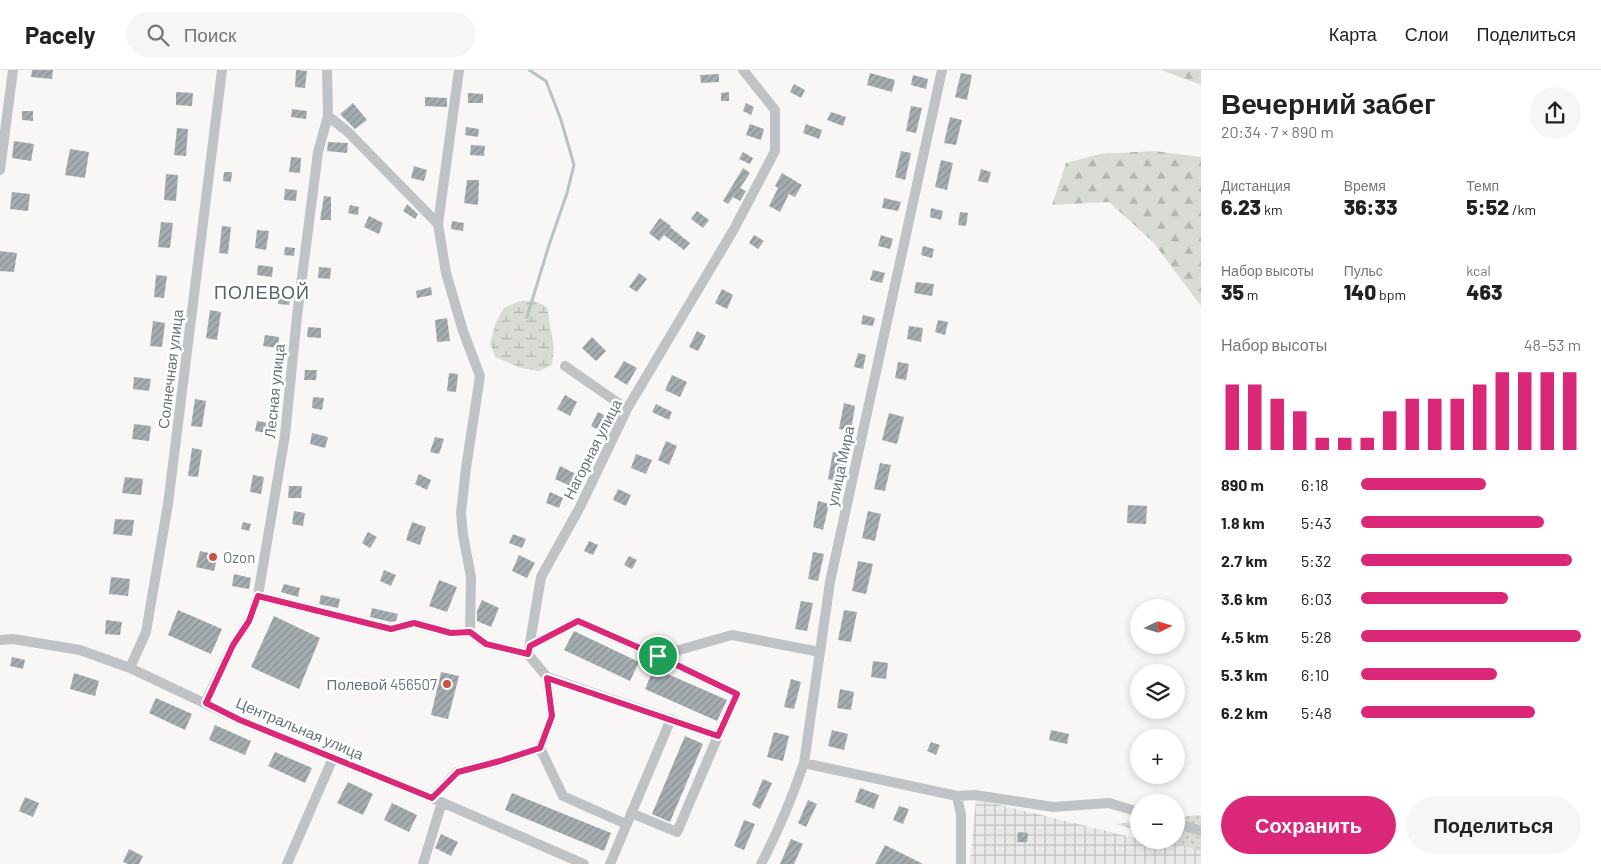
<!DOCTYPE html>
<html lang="ru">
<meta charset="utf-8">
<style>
body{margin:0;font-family:Barlow,sans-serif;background:#f6f6f6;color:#222;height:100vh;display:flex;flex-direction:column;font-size:19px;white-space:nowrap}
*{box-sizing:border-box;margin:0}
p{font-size:16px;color:#767676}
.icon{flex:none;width:28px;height:28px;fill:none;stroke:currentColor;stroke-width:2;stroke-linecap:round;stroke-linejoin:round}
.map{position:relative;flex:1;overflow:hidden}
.drawer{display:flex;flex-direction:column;background:#fff;width:400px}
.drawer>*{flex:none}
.needle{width:32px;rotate:85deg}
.fabs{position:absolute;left:1130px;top:529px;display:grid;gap:10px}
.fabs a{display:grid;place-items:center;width:55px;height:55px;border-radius:50%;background:#fff;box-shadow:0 2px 8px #0003;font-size:25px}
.pin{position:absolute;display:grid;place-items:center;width:42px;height:42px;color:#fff;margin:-21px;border:2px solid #fff;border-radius:50%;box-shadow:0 1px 5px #0007}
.round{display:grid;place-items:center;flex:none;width:52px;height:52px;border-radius:26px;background:#f6f6f6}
.summary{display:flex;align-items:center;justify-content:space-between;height:85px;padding:0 20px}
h1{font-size:28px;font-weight:800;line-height:38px}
.stats{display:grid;grid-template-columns:repeat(3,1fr);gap:8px;height:85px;padding:5px 20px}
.stats div{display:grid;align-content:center}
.stats b{font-size:21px;font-weight:800}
.stats small{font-size:14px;font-weight:400}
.stats p{font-size:14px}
.chart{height:140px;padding:10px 20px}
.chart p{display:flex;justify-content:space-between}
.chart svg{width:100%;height:90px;margin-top:5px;stroke:#db2777;stroke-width:6}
.action{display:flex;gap:10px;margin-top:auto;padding:10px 20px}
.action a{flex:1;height:58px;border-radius:30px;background:#db2777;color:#fff;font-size:20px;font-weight:800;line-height:58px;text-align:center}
.action a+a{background:#f6f6f6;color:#222}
ul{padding:0 20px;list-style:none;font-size:16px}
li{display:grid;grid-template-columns:80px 60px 1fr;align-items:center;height:38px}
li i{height:12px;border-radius:6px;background:#db2777}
header{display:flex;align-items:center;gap:30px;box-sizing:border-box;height:70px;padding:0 25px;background:#fff;border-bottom:1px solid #e0e0e0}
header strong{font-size:24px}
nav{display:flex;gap:28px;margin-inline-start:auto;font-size:18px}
.search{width:350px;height:45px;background:#f6f6f6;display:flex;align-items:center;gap:12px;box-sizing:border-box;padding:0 18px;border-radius:28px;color:#767676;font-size:19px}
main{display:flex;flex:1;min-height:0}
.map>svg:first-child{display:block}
.industrial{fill:url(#industrial-grid)}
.grass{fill:url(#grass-dots)}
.forest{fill:url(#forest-firs)}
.wetland{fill:url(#wetland-marsh)}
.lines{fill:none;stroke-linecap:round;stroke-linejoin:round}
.stream{stroke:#b7c2c5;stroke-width:3}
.building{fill:url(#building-hatch)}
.minor{stroke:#bfc3c6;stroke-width:10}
.route-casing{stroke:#fff;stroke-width:10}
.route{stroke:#db2777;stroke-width:6}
.poi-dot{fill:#cd5340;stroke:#fff;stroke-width:2}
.labels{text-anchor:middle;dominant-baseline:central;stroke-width:5;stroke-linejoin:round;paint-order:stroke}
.street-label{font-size:15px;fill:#66757c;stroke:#fff}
.poi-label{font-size:15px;fill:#66757c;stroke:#fff;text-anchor:start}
.quarter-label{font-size:18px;letter-spacing:1px;fill:#576368;stroke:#fff}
</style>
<header>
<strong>Pacely</strong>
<div class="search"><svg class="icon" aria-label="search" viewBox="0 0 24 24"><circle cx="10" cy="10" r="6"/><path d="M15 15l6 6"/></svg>Поиск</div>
<nav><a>Карта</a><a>Слои</a><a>Поделиться</a></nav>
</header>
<main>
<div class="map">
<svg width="1201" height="794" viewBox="0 0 1201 794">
<defs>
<pattern id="industrial-grid" width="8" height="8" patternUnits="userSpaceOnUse" patternTransform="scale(1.25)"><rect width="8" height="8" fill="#e8e9e8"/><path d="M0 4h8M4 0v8" fill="none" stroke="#c0c1c1"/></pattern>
<pattern id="grass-dots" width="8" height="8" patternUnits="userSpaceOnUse" patternTransform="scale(1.25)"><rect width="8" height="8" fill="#d8dcd5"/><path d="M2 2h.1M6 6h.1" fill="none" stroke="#b3b7b2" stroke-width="1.8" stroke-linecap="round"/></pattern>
<pattern id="forest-firs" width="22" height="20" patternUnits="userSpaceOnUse" patternTransform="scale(1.25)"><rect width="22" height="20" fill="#d8dcd5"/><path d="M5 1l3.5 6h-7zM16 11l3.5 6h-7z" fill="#b3b7b2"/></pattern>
<pattern id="wetland-marsh" width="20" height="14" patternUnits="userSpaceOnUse" patternTransform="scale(1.25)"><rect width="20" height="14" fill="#d8dcd5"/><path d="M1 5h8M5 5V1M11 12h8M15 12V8" fill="none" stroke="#b3b7b2"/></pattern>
<pattern id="building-hatch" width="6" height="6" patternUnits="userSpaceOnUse" patternTransform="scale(1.25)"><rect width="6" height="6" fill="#a5adb1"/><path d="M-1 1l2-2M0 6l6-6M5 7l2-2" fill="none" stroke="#8a9195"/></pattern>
</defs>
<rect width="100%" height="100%" fill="#f8f7f5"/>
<!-- industrial -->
<path class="industrial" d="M976,729L1164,775L1165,770L1201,772V794H970Z"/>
<!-- grass -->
<path class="grass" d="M1201,745V781L1167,770H1176V747Z
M1139,751V761L1116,754Z"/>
<!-- forest -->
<path class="forest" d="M1161,0H1201V15Z
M1154,81L1201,87V236L1153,172L1109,132L1052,135L1066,93L1100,84Z"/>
<!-- wetland -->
<path class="wetland" d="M520,231H535L547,237L554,278L552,295L539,301L521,298L495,287L490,273L496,252L504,238Z"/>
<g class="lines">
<!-- stream -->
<path class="stream" d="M527,247L549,175L567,123L574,95L561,50L546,11L529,0"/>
</g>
<!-- building -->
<path class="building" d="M32,0H53L52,9L31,7Z
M296,0L307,1L305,18L295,17Z
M870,3L895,10L892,22L867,15Z
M961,3L972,5L967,30L955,27Z
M719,4V12L701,13L700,5Z
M913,5L928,9L926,19L911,15Z
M794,14L805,20L801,28L790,22Z
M176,22L193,23L192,36L176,35Z
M729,22V31H721V23Z
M468,23L483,24V33H468Z
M425,27L447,28V37L425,36Z
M353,33L367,50L355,59L340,44Z
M746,33L754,37L751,45L743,41Z
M911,36L922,38L916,63L906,61Z
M292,39L307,41L306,49L291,47Z
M22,41H33V51L22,50Z
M831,42L846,47L843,56L827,50Z
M950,47L962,50L956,75L944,73Z
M750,54L764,59L761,70L746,65Z
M806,54L822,60L819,69L803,63Z
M466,57L479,59L478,67L465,65Z
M177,58L188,59L186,86L174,85Z
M14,71L34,74L31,91L12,88Z
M328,72L348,73L347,83L327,81Z
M471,75L485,76L484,86L470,85Z
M70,79L89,82L85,108L65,105Z
M901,81L911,83L905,110L895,107Z
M743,82L753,88L750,94L739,89Z
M291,87L301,88L300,103L289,102Z
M941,90L953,93L947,120L935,117Z
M414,96L427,100L424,111L411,108Z
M743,98L750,103L740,118L746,121L740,131L733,127L728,134L723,131Z
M981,99L991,102L988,113L978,111Z
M224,102H232L231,112L223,111Z
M782,103L802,115L795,127L789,124L780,142L769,136L778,118L775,116Z
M166,104L178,105L176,131L164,130Z
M467,110H479L478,135L464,133Z
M285,119L297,120L296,131L284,130Z
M12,122L30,124L28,141L10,139Z
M324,126L331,127V150H320Z
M884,128L901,132L898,141L882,138Z
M407,134L418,144L415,149L403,141Z
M350,135L359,137L358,145L348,143Z
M931,138L943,141L941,150L930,147Z
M697,141L709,150L703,158L691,149Z
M960,142L968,143L966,156L958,155Z
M369,146L383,153L379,164L364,157Z
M660,148L671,156L670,157L690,173L684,180L664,165L659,171L649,163Z
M452,151L464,153L463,161L451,159Z
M161,152L173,153L170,178L158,177Z
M222,156L231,157L228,184L219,183Z
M257,160L269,161L266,180L255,178Z
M754,165L764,171L758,179L749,173Z
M881,165L893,169L890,179L878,176Z
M923,176L934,179L932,188L921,185Z
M285,177L295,178L294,186L284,185Z
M0,181L17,183L14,202L0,201Z
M258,195L273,197L272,207L257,205Z
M319,197L331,198L330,209L318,208Z
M873,200L885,203L882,213L870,210Z
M639,203L647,209L637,222L629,217Z
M156,205L167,206L164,228L154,227Z
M916,212L934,214L932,226L914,223Z
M431,217L432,225L417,228L416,221Z
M722,219L733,225L727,239L715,233Z
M279,224L291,226L289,235L278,234Z
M210,240L221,242L217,270L206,268Z
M863,245L875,248L873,256L861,254Z
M447,248L450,271L437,272L435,250Z
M938,250L948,252L945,265L935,262Z
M153,251L165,253L162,277L150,276Z
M909,256L923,258L921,272L907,269Z
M308,257L321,258V268L307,267Z
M697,261L706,266L698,281L689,277Z
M265,265L279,267L278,278L263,276Z
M592,267L606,281L596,291L582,278Z
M858,283L866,285L863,299L854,297Z
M624,291L637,298L627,315L614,307Z
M898,292L909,294L906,310L895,308Z
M305,300H317L316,310H304Z
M449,303L458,304L456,322L447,321Z
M672,305L687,312L680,327L665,320Z
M134,307L151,309L149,321L133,319Z
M565,325L577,332L570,346L557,339Z
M313,327L324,328L322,340L312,338Z
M195,329L206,331L202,357L191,356Z
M844,333L855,336L851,361L839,359Z
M656,334L672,342L669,350L652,342Z
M598,342L612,349L605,363L591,356Z
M889,343L904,347L897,374L882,370Z
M257,351L269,353L267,363L255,361Z
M134,354L151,356L149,371L132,369Z
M312,363L328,367L325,378L310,374Z
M435,367L444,369L439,384L430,382Z
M666,371L677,376L669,395L658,390Z
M192,378L202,380L198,407L188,406Z
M833,382L846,384L840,412L828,409Z
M636,384L652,390L646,404L631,398Z
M880,393L891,395L885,421L874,419Z
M560,396L576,404L570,416L555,409Z
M419,404L431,410L427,420L415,414Z
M253,405L264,407L261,424L250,422Z
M125,407L143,409L141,425L122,423Z
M289,416H302L301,428H288Z
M618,419L631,425L626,436L613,430Z
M550,422L563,428L559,438L546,433Z
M818,431L829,434L823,460L813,457Z
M1128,435L1147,436L1146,454L1127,453Z
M294,441L305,443L303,456L292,454Z
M868,441L881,444L875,471L862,468Z
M115,449L134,450L132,466L113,464Z
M243,452L251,454L249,461L241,459Z
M412,452L426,457L420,475L406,470Z
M368,462L377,467L370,478L362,473Z
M513,464L526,469L522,478L509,473Z
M589,471L598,475L593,485L584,481Z
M200,481L218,485L214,501L196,497Z
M813,482L824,484L818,511L808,509Z
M519,485L535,493L527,508L512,501Z
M629,486L637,490L632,499L624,495Z
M858,491L873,494L866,524L852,521Z
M384,500L396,505L391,516L380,511Z
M234,504L251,508L249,519L232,516Z
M111,507L130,509L128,526L109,524Z
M439,510L457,517L447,542L429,536Z
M284,514L300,518L298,527L281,522Z
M321,525L340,529L338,538L319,534Z
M482,530L499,538L491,557L477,551V541Z
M801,531L813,533L807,561L795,559Z
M372,538L398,544L396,551L391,552L370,547Z
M178,540L222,559L211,584L168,565Z
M844,540L857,542L851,572L838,570Z
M274,546L320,568L299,619L251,597Z
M106,550L122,552L120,565L105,564Z
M574,561L639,592L630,611L564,580Z
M12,587L25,590L23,599L10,596Z
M873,591L888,593L886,609L871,607Z
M654,598L727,630L717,651L645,619Z
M441,602L459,606L448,649L431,645Z
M74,603L99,611L95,626L70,619Z
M791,609L801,612L794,639L784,637Z
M840,619L854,622L851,640L837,638Z
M156,628L192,644L185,660L149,643Z
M215,655L251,671L245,685L209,670Z
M832,660L848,664L844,680L828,676Z
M1051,660L1069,664L1067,674L1049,670Z
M774,662L789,666L783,691L767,687Z
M685,666L703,674L670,752L652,744Z
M931,672L940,675L936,685L927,681Z
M275,682L312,698L305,713L268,696Z
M763,709L772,713L760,739L752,735Z
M348,712L373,724L363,745L337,733Z
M860,718L879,725L874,739L855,732Z
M512,723L611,763L604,781L505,740Z
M25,727L39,733L33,747L19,741Z
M808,730L817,734L806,757L798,753Z
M392,733L417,745L409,762L384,750Z
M899,736L909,739L903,754L893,750Z
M744,750L755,754L744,780L734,776Z
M1018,762L1028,763L1027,772H1017Z
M441,764L458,772L451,786L435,778Z
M791,769L803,774L794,794H780Z
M885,775L923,794H875Z
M129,779L143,786L139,794H128L123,792Z"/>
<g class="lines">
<!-- minor -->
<path class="minor" d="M459,0L438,154L446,203L463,261L480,306L466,398L461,443L463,465L471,507L470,562L486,574L528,584
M328,46L348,62L438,154
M0,100L13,0
M565,296L627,339
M258,526L391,559L414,553L451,563L470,562
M0,570L13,569L80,580L130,598L240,650L432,728L584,794
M530,576L578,551L658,586L737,624L718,666L547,607
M658,586L732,565L820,582
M130,598L146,562L168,434L222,0
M205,633L233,575L249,551L258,526L285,365L297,246L318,82L328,46L327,0
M540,678L563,726L626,754
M804,693L957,726L975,725L1053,737L1109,733L1139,742
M957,726L961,745V794
M432,728L457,702L501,691L540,678L552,646L547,607L528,584L541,507L580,437L627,339L734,159L775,81V40L743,0
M631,743L677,762L718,666
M1176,753L1201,761
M287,794L333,688
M423,794L442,732
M610,794L671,649
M761,794C778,762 792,728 804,693L830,512L942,0"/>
</g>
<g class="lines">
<!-- route casing -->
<g class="route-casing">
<path id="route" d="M258,526L391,559L414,553L451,563L470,562L486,574L528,584L530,576L578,551L658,586L737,624L718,666L547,608L552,646L540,678L500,691L458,702L432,728L240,650L206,633L233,575L249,551Z"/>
</g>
<!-- route -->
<use href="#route" class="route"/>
</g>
<!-- markers -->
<g class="poi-dot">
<circle cx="213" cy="487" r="5"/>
<circle cx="447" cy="614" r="5"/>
</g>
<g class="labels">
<!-- street labels -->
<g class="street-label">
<text transform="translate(170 299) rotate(-83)">Солнечная улица</text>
<text transform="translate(274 321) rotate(-84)">Лесная улица</text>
<text transform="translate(592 379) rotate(-63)">Нагорная улица</text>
<text transform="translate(840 396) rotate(-78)">улица Мира</text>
<text transform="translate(300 658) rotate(23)">Центральная улица</text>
</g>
<!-- poi labels -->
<g class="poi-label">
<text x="223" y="487">Ozon</text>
<text x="437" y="614" text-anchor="end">Полевой 456507</text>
</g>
<!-- quarter labels -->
<g class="quarter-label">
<text x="262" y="222">ПОЛЕВОЙ</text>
</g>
</g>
</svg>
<div class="fabs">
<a><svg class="needle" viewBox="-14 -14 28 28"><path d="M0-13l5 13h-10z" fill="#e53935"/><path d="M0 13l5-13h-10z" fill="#767676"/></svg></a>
<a><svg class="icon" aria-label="layers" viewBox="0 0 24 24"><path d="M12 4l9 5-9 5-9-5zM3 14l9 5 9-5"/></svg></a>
<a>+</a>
<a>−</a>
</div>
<div class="pin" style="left:658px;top:586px;background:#1e9e55"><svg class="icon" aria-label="arrive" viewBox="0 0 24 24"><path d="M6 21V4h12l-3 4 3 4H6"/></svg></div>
</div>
<section class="drawer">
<div class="summary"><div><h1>Вечерний забег</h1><p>20:34 · 7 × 890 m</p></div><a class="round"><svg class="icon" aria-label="share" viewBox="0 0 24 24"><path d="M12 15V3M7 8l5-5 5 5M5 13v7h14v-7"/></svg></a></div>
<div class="stats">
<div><p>Дистанция</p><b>6.23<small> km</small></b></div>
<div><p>Время</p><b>36:33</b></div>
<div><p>Темп</p><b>5:52<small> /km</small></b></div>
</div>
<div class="stats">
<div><p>Набор высоты</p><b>35<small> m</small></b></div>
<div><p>Пульс</p><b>140<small> bpm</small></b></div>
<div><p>kcal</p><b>463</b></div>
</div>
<div class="chart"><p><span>Набор высоты</span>48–53 m</p>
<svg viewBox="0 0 160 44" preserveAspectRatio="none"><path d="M5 44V12M15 44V12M25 44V19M35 44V25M45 44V38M55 44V38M65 44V38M75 44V25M85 44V19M95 44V19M105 44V19M115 44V12M125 44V6M135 44V6M145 44V6M155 44V6"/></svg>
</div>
<ul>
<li><b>890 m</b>6:18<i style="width:57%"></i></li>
<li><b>1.8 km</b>5:43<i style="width:83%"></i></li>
<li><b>2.7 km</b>5:32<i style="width:96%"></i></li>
<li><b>3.6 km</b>6:03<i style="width:67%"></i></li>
<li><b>4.5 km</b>5:28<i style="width:100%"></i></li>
<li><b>5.3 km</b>6:10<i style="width:62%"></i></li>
<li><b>6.2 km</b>5:48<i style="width:79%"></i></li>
</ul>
<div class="action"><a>Сохранить</a><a>Поделиться</a></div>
</section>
</main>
